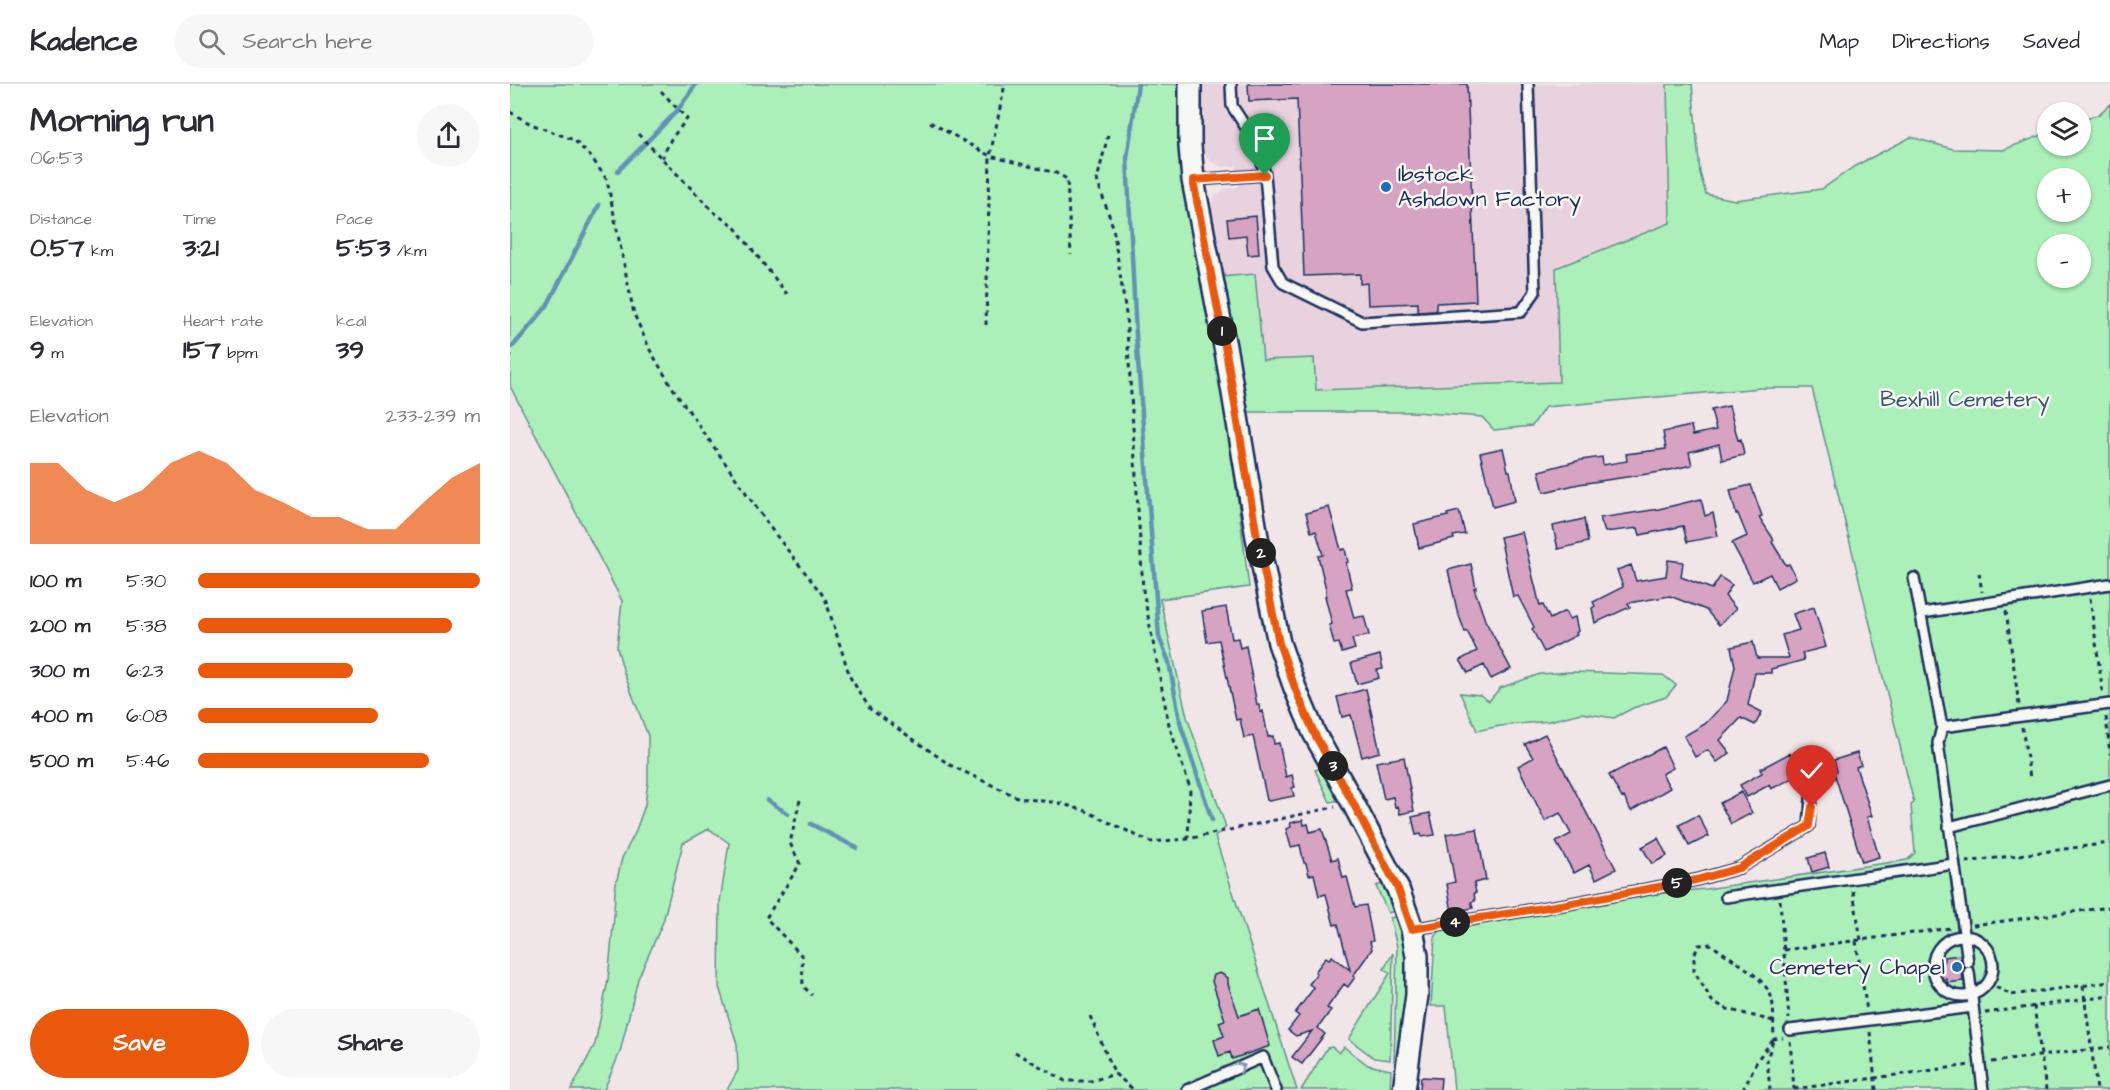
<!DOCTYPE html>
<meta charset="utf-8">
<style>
body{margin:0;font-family:"Architects Daughter",sans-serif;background:#f7f7f7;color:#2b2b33;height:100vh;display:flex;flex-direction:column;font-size:22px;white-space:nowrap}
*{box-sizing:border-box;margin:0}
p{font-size:20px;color:#7c7c81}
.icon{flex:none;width:33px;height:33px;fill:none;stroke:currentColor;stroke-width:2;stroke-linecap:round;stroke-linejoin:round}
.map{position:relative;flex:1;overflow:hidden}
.panel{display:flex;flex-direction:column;background:#fff;width:510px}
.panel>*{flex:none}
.buttons{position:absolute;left:1527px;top:18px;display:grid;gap:12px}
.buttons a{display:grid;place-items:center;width:54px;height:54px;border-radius:50%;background:#fff;box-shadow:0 2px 4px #0004;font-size:30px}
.pin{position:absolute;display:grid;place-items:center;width:51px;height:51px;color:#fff;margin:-62px -26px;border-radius:50% 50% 50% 0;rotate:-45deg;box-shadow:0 0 6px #0007}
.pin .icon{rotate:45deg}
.km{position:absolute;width:30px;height:30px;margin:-15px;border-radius:50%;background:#222;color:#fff;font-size:16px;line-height:30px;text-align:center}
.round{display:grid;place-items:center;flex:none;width:63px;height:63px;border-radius:32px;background:#f7f7f7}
.summary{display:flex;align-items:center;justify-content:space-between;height:102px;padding:0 30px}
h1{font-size:33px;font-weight:800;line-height:45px}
.figures{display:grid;grid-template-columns:repeat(3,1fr);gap:9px;height:102px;padding:6px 30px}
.figures div{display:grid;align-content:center}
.figures b{font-size:26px;font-weight:800}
.figures small{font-size:16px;font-weight:400}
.figures p{font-size:16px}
.chart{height:168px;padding:12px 30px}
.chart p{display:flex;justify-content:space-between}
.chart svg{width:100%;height:108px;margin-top:6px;fill:#ea580c;opacity:.7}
.action{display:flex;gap:12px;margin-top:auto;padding:12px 30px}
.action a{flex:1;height:69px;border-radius:36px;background:#ea580c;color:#fff;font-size:24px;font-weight:800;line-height:69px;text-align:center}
.action a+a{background:#f7f7f7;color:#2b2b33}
ul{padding:0 30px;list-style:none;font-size:20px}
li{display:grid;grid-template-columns:96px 72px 1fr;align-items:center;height:45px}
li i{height:15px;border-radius:8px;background:#ea580c}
header{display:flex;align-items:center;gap:36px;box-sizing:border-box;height:84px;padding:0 30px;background:#fff;border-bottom:2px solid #e1e1e2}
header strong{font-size:28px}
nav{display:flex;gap:33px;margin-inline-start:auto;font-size:21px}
.search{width:420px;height:54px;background:#f7f7f7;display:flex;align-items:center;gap:15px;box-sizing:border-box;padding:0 21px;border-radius:33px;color:#7c7c81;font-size:22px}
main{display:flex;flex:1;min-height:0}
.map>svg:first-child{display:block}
.built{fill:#e8d2dd}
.green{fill:#abefb9;stroke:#638f8c;stroke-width:1.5;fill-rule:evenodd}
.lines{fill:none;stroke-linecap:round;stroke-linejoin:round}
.stream{stroke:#6194b6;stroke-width:4.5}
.building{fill:#d6a4c2;stroke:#1b2f5e;stroke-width:1.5}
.service-casing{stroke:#1b2f5e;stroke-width:14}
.tertiary-casing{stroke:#1b2f5e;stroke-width:26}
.path{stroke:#1b2f5e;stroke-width:3;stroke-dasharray:4.5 4.5;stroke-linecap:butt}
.service{stroke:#f6f6f2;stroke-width:9}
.tertiary{stroke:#f6f6f2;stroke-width:21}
.oneway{stroke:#8892a8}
.route-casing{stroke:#fff;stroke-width:12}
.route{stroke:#ea580c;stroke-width:8}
.poi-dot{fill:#1f6fb2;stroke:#f6f6f2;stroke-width:2}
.labels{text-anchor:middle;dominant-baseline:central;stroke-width:5;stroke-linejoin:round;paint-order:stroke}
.poi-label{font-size:22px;fill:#1b2f5e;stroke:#f6f6f2;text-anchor:start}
.park-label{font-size:22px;fill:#385570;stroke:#f6f6f2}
</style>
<header>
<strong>Kadence</strong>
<div class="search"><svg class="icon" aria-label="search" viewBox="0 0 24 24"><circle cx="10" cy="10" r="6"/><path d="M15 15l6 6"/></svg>Search here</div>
<nav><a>Map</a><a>Directions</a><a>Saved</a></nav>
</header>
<main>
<section class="panel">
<div class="summary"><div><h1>Morning run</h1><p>06:53</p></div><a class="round"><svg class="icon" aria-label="share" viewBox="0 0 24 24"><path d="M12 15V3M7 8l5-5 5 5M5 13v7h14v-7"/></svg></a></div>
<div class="figures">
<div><p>Distance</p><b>0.57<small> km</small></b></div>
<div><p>Time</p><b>3:21</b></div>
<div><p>Pace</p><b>5:53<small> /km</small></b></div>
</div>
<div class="figures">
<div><p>Elevation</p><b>9<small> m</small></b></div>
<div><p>Heart rate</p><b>157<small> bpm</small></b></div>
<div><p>kcal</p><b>39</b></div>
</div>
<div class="chart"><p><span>Elevation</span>233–239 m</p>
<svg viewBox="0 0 160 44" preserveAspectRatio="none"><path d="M0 44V11L10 11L20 22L30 27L40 22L50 11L60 6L70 11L80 22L90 27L100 33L110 33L120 38L130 38L140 27L150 17L160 11V44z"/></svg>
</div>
<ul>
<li><b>100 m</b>5:30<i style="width:100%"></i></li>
<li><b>200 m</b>5:38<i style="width:90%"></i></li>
<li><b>300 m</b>6:23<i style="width:55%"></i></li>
<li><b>400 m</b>6:08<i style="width:64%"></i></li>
<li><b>500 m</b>5:46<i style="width:82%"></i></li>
</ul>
<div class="action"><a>Save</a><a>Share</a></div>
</section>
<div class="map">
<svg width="1600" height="1006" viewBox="0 0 1600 1006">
<rect width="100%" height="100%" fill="#f0e6e8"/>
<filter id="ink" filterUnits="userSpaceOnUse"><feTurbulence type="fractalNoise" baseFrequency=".0167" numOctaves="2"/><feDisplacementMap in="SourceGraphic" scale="12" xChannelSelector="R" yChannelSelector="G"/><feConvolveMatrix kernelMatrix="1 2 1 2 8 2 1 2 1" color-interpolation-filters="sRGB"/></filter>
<g filter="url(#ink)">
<!-- built -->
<path class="built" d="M687,0H1157L1160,139L1047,184L1049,298L806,306L753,276L745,190L711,193L700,130L704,113L714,105L729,103L727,82L712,83L701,78L689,60Z"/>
<!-- green -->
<path class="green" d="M0,0H674L739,503L650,515L677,633L716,743L705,753L787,1006H217L228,986L227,960L209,903L210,818L219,759L199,745L173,759L153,838L128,895L110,968L94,1006H61L85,960L98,896L104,832L105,804L112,774L125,749L135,721L138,697V652L114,589L107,563L112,517L0,302Z
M1157,0H1182L1190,89L1196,110L1225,116L1312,105L1345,82L1401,53L1443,65L1493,66L1537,49L1538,62H1570L1571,37L1589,30L1600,20V1006H944L936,922H921L925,853L930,846L1152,809L1196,805L1397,776L1405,769L1401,721L1404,719L1302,304H1251L1035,323L1022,342L984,346L972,333L903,328H739L731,302L711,193L745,190L753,276L804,274L806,306L1049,298L1046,184L1160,139ZM1538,94H1570V128H1538ZM1538,160H1570V194H1538Z
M1061,588L1153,591L1166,601L1156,613L1123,624L1104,634L1072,629L1039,637L990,642L967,647L950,609L970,611L979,617L990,604L1030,590Z
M817,682L835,715L820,718L805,686Z
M875,799L887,826L878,829L866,802Z
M891,831L899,861L901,911L892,974L887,977H884L887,863L880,834Z
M883,869L880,976L864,974L839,955L880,889L874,885Z
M822,963L829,969L834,963L858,981L881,986L880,1006H791L817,964Z"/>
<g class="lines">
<!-- stream -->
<path class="stream" d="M628,0L617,74L626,251L649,553L659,578L671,642L702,736
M108,87L167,27L186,0
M0,264L4,261L37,222L89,121
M257,716L278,730
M301,740L347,764"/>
</g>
<!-- building -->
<path class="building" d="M738,0H957L966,217L926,219V227L908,228V219L858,221L857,199L850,200V190L794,192L787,15L739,17Z
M746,132L749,170L738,171L736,151L719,153L717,135Z
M1219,322L1228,356L1231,355L1234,371L1212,376L1209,360L1179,368L1182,381L1151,388L1069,400L1034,408L1029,387L1071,376L1092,373L1093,381L1117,377L1116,370L1156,365L1153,348L1181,342L1183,351L1206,346L1201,326Z
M993,364L998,387H1000L1005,417L983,423L970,369Z
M1241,401L1252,432L1249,433L1264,456L1262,458L1276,481L1279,480L1286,494L1267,504L1260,490L1243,498L1222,459L1237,452L1228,430H1226L1220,406Z
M1191,415L1195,432L1203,429L1208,452L1177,458L1173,442L1130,451L1128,444L1095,448L1090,434L1149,425Z
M819,423L831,466L835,465L838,478L836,479L842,504L836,505L844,534L854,532L859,551L842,555L845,565L832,569L829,559L824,560L819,541L822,540L815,512H816V505L808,472L813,471L806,447L801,448L796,429Z
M949,427L955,450L943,452L944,455L909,464L904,440L938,432L937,430Z
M1074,435L1078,458L1048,465L1043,442Z
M1012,448L1030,522L1033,521L1040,535L1055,527L1059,535L1065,533L1068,547L1066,549L1067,551L1034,568L1022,545L1024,543L1008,512L1003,513L990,453Z
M1158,476L1173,478L1171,493L1202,505L1210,493L1222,501L1215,512L1226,525L1209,541L1196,526L1160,512L1118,519L1120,523L1085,539L1082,524L1085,522L1083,518L1113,503L1107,486L1121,481L1126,497L1156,492Z
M961,480L966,504H964L975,536L1001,585L981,595L974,581L958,589L950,576L967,567L957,547L955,548L947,526L938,486Z
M716,523L722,555L728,554L730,564L736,562L747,621H749L750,628L753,627L758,653L763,652L764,660L769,659L776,693L782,691L785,703L782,704L784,712L759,717L757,716L743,652L734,654L730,635L726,636L709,556L697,558L692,527Z
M1304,523L1316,563L1292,569L1294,576L1261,585V589H1245L1238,621L1252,628L1245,641L1231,634L1210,656L1220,669L1207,678L1198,666L1185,673L1174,652L1195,640L1217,617L1225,582L1221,563L1243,558L1247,574H1279L1272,551L1289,546L1283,530Z
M870,571L873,585L867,586L869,594L847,600L841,579Z
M856,605L870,668L852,673L841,631L832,633L827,613Z
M1035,650L1106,785L1086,795L1079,781L1064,789L1046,758L1061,750L1050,729L1035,737L1008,682L1023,674L1015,660Z
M1153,663L1163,684L1152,690L1160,704L1121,727L1114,713L1112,714L1099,691Z
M1280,669L1291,690L1261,705L1259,701L1237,713L1230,701L1252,689L1250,685Z
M1347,669L1351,681L1346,683L1362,732L1357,733L1369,773L1352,778L1324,688L1327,687L1324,676Z
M894,673L904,727L890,730L888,722L885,723L883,713L874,715L866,678Z
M1231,708L1242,729L1221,740L1210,719Z
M920,729L925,751L912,753L911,750L906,751L902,733Z
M1188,731L1199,752L1179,762L1169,741Z
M793,736L794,741L798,740L800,748L812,745L822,776L828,774L833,794L837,793L845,823L856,821L863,857L860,858L862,865L843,892L845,893L838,903L834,900L817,924L821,926L808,944L815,950L792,980L782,973L802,947L786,952L778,946L789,932L785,929L804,904L799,900L807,890L805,888L816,873L819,875L822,872L840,886L828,840L824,841L816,810L809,812L804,790L799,791L796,779H794L790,761L781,763L776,745L781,743L780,739Z
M967,745L976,796L964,799L966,809H964L965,817L961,818L963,824L942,828L937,800L945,798L936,750Z
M1148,754L1157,772L1142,780L1132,763Z
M1315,769L1319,783L1302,788L1298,774Z
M1450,871L1453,897L1437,899V895H1430L1428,879L1434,878V873Z
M710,889L718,894V900L729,932L749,925L760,962L722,975L720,968L709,972L704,956L714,952L709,938L715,936L702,897L704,891Z
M911,993L931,994L930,1006H910Z"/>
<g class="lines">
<!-- service casing -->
<g class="service-casing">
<path id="service" d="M721,0L722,22L748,62L755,91
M683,96L755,91L763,182L773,199L852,238L1011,228L1025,208L1018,0
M1404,494L1432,643
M1412,529L1600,500
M1439,743L1600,701
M1216,813L1444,780
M902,845L1057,820L1186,796L1229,784L1299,742L1302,702L1296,678
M1423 882a30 30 0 1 1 60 0a30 30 0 1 1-60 0Z
M1458,878L1428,659L1432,643L1600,620
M1459,888L1473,1006
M1280,946L1463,923
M677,1006L753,973L766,1006"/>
</g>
<!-- tertiary casing -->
<g class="tertiary-casing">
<path id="tertiary" d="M680,0V62L683,96L717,273L747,453L769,559L785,604L804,649L843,719L888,805L902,845L907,872V911L894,1006"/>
</g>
<!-- path -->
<path class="path" d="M151,7L177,35L161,55L152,74
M0,28L21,40L64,56L82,74L97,96L124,230L140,266L160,300L262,446L315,514L340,593L360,625L440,681L509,714L549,719L576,727L640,758L678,755L825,723
M420,38L480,72L546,89L557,95L561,171
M128,50L207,131L223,141L277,210
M598,51L587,96L603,143L616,230L633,506L659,641L680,704L678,755
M476,241L480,72L495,0
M0,271L2,272
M1469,489L1472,508
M1580,514L1593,611
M1496,527L1509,621
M1596,633L1600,670
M1512,643L1520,694
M290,716L280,759L290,780L256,834L292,872L293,902L302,911
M1456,778L1600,759
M1343,807L1351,856
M1270,816L1279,935
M1463,841L1600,823
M1346,857L1357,927
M1274,866L1441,844
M1478,899L1501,911L1600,898
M1573,902L1587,1006
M1524,922L1536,1006
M1475,929L1600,912
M580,932L605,990L624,1006
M1263,937L1217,925L1202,917L1184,887V871L1189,861L1200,860C1218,873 1253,891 1261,912C1265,924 1263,942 1264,955L1273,954
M1360,948L1366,1006
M1280,957L1284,1005
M505,968L555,997H581L605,990
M1482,978L1600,963
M1284,1005L1460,981
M1233,1006L1248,975L1264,955
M1260,1006L1257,975L1263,957"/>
<!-- service -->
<use href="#service" class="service"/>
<!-- tertiary -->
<use href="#tertiary" class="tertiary"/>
</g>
<!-- one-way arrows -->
<defs><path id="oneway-chevron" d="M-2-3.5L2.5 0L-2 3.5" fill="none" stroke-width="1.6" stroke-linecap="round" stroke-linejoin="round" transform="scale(1.5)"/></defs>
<use class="oneway" href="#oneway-chevron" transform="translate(731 983) rotate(-23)"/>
</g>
<g class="lines" filter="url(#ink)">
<!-- route casing -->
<g class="route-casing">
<path id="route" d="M755,91L683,96L717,273L747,453L769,559L785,604L804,649L843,719L888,805L902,845L1057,820L1186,796L1229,784L1299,742L1302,723"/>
</g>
<!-- route -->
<use href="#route" class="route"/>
</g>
<!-- markers -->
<g class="poi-dot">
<circle cx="876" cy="103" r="6"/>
<circle cx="1447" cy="883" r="6"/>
</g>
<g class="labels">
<!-- poi labels -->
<g class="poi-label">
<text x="888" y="90">Ibstock<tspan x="888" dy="25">Ashdown Factory</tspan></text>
<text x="1435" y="883" text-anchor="end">Cemetery Chapel</text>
</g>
<!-- park labels -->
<g class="park-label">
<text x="1455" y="315">Bexhill Cemetery</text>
</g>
</g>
</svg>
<div class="buttons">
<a><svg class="icon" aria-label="layers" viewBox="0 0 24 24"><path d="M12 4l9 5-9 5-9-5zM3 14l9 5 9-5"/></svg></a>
<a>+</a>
<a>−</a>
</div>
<div class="pin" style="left:755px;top:91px;background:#1e9e55"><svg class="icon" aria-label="arrive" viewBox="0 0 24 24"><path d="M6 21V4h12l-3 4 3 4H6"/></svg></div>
<div class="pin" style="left:1302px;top:723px;background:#d93025"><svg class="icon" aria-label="check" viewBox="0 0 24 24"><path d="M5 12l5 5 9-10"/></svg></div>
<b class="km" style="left:712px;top:247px">1</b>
<b class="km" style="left:751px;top:469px">2</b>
<b class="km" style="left:823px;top:682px">3</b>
<b class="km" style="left:945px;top:838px">4</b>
<b class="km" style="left:1167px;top:799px">5</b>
</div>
</main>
